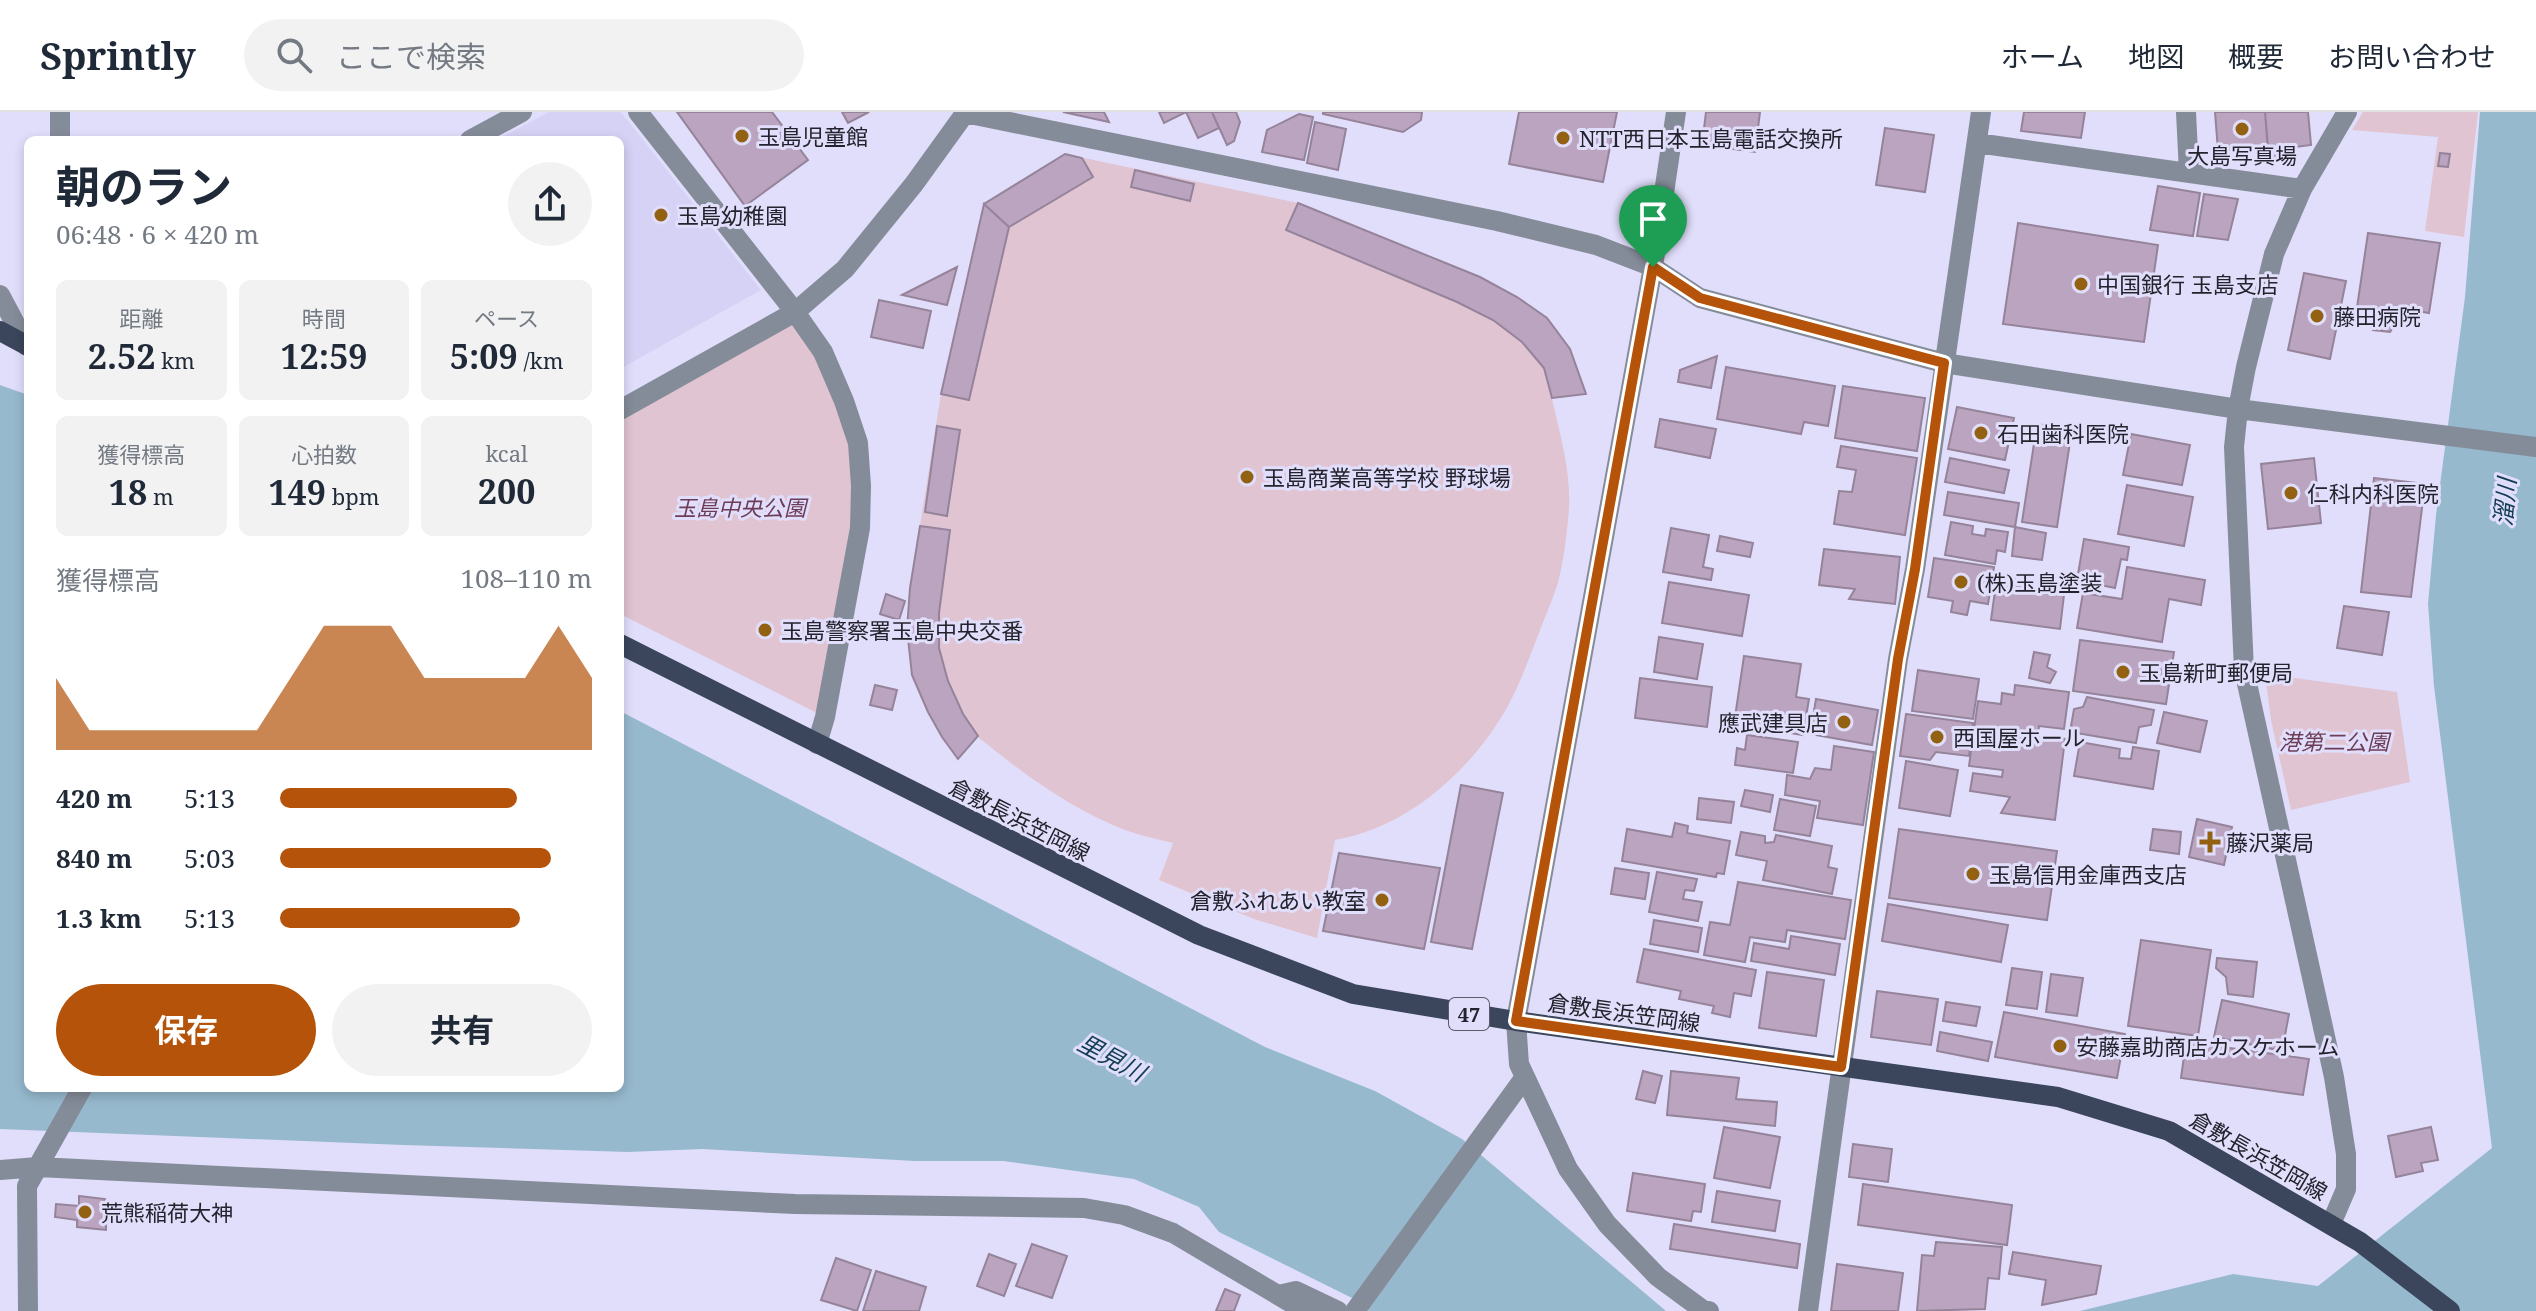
<!DOCTYPE html>
<html lang="ja">
<meta charset="utf-8">
<style>
body{margin:0;font-family:"Noto Serif","Noto Sans JP",serif;background:#f2f2f3;color:#1f2937;height:100vh;display:flex;flex-direction:column;font-size:30px;white-space:nowrap}
*{box-sizing:border-box;margin:0}
p{font-size:26px;color:#747a83}
.icon{flex:none;width:44px;height:44px;fill:none;stroke:currentColor;stroke-width:2;stroke-linecap:round;stroke-linejoin:round}
.map{position:relative;flex:1;overflow:hidden}
.panel{position:absolute;left:24px;top:24px;width:600px;height:956px;display:flex;flex-direction:column;background:#fff;border-radius:12px;box-shadow:0 4px 12px #0003}
.panel>*{flex:none}
.pin{position:absolute;display:grid;place-items:center;width:68px;height:68px;color:#fff;margin:-82px -34px;border-radius:50% 50% 50% 0;rotate:-45deg;box-shadow:0 0 8px #0007}
.pin .icon{rotate:45deg}
.round{display:grid;place-items:center;flex:none;width:84px;height:84px;border-radius:42px;background:#f2f2f3}
.summary{display:flex;align-items:center;justify-content:space-between;height:136px;padding:0 32px}
h1{font-size:44px;font-weight:700;line-height:60px}
.figures{display:grid;grid-template-columns:repeat(3,1fr);gap:12px;height:136px;padding:8px 32px}
.figures div{display:grid;align-content:center;border-radius:12px;background:#f2f2f3;text-align:center}
.figures b{font-size:34px;font-weight:700}
.figures small{font-size:22px;font-weight:400}
.figures p{font-size:22px}
.chart{height:224px;padding:16px 32px}
.chart p{display:flex;justify-content:space-between}
.chart svg{width:100%;height:144px;margin-top:8px;fill:#b45309;opacity:.7}
.button{display:flex;gap:16px;margin-top:auto;padding:16px 32px}
.button a{flex:1;height:92px;border-radius:48px;background:#b45309;color:#fff;font-size:32px;font-weight:700;line-height:92px;text-align:center}
.button a+a{background:#f2f2f3;color:#1f2937}
ul{padding:0 32px;list-style:none;font-size:26px}
li{display:grid;grid-template-columns:128px 96px 1fr;align-items:center;height:60px}
li i{height:20px;border-radius:10px;background:#b45309}
header{display:flex;align-items:center;gap:48px;box-sizing:border-box;height:112px;padding:0 40px;background:#fff;border-bottom:2px solid #e0e1e3}
header strong{font-size:38px}
nav{display:flex;gap:44px;margin-inline-start:auto;font-size:28px}
.search{width:560px;height:72px;background:#f2f2f3;display:flex;align-items:center;gap:20px;box-sizing:border-box;padding:0 28px;border-radius:44px;color:#747a83;font-size:30px}
.map>svg:first-child{display:block}
.built{fill:#d6d2f5}
.green{fill:#e0c4d1}
.water{fill:#97b9ce}
.building{fill:#bba4c0;stroke:#95839a;stroke-width:2}
.lines{fill:none;stroke-linecap:round;stroke-linejoin:round}
.minor{stroke:#858c99;stroke-width:20}
.major{stroke:#3b465c;stroke-width:20}
.route-casing{stroke:#fff;stroke-width:16}
.route{stroke:#b45309;stroke-width:10}
.poi-dot{fill:#936112;stroke:#e1defb;stroke-width:3}
.labels{text-anchor:middle;dominant-baseline:central;stroke-width:6;stroke-linejoin:round;paint-order:stroke}
.shield{fill:#e1defb;stroke:#5d5b6b;stroke-width:2}
.shield-label{font-size:20px;font-weight:bold;fill:#24232d}
.poi-label{font-size:22px;fill:#24232d;stroke:#e1defb;text-anchor:start}
.park-label{font-size:22px;font-style:italic;fill:#6d3c56;stroke:#e1defb}
.street-label{font-size:22px;fill:#24232d;stroke:#e1defb}
.water-label{font-size:24px;font-style:italic;fill:#123e55;stroke:#e1defb}
</style>
<header>
<strong>Sprintly</strong>
<div class="search"><svg class="icon" aria-label="search" viewBox="0 0 24 24"><circle cx="10" cy="10" r="6"/><path d="M15 15l6 6"/></svg>ここで検索</div>
<nav><a>ホーム</a><a>地図</a><a>概要</a><a>お問い合わせ</a></nav>
</header>
<div class="map">
<svg width="2536" height="1199" viewBox="0 0 2536 1199">
<rect width="100%" height="100%" fill="#e1defb"/>
<!-- built -->
<path class="built" d="M549,0H621L761,178L620,257V28H496Z"/>
<!-- green -->
<path class="green" d="M2363,0H2478L2464,125L2425,119L2438,25L2352,18Z
M1065,42L1298,91L1480,165L1517,185L1547,206L1570,237L1586,282L1552,287C1560,322 1571,360 1569,396C1567,421 1564,450 1557,474C1551,492 1543,509 1537,526C1527,552 1517,580 1502,604C1466,663 1405,716 1335,728L1317,826L1254,807L1159,768L1173,731C1158,727 1141,724 1125,718C1072,698 1022,661 978,625L958,647L942,625L928,600L912,563L907,517L910,476L941,282L984,92Z
M795,200L823,240L861,374L825,605L620,502V298Z
M2265,562L2397,580L2410,670L2291,698L2271,608Z"/>
<!-- water -->
<path class="water" d="M2480,0H2536V1199H2080L2233,1162L2318,1174L2492,1036L2434,574L2428,492L2436,403L2465,185Z
M0,273L28,283V976H620V599L1265,935L1375,979L1462,1027L1666,1199H1369L1352,1186L1219,1120L1199,1095L1134,1067L1003,1049H915L702,1037L628,1040L403,1033L0,1017Z"/>
<!-- building -->
<path class="building" d="M677,0H772L808,48L745,94Z
M842,0H869L848,11Z
M1063,0H1104L1109,10Z
M1159,0H1186L1164,11Z
M1186,0H1212L1219,16L1198,26Z
M1212,0H1236L1240,10L1234,29L1227,33Z
M1323,0H1422L1421,8L1403,20L1323,2Z
M1519,0H1617L1603,70L1509,52Z
M1706,0H1760L1755,40L1702,33Z
M2024,0H2085L2081,26L2021,19Z
M2215,0H2265L2268,35L2218,39Z
M2265,0H2308L2311,33L2295,35L2296,49L2269,52Z
M1299,2L1313,5L1304,48L1262,40L1267,18Z
M1315,10L1346,17L1338,58L1307,51Z
M1885,16L1934,23L1925,80L1876,73Z
M2440,41L2450,42L2448,55L2438,54Z
M1065,42L1082,46L1093,65L1009,115L984,92Z
M1135,58L1194,72L1190,89L1131,75Z
M2158,74L2200,81L2193,124L2150,118Z
M2204,82L2238,87L2228,128L2197,124Z
M1298,91L1480,165L1517,185L1547,206L1570,237L1586,282L1552,286L1544,256L1522,230L1493,208L1457,190L1286,118Z
M984,92L1009,115L969,288L941,282Z
M2018,111L2158,133L2144,230L2003,212Z
M2368,121L2440,131L2429,201L2417,199L2416,211L2398,208L2390,220L2373,218L2372,211L2355,209Z
M957,155L947,193L902,183Z
M2304,161L2346,169L2330,247L2288,238Z
M879,188L931,199L923,236L871,225Z
M1717,244L1711,276L1678,270L1680,258Z
M1726,255L1835,274L1828,314L1804,310L1801,322L1717,307Z
M1843,274L1925,286L1917,339L1835,326Z
M1957,295L2014,306L2005,348L1948,337Z
M1660,307L1716,317L1710,346L1655,335Z
M2037,312L2072,317L2057,415L2022,410Z
M937,314L960,318L947,404L925,400Z
M2131,322L2190,333L2182,373L2123,363Z
M1841,334L1917,346L1905,423L1834,412L1839,379L1852,380L1856,358L1837,355Z
M1950,346L2009,358L2004,381L1945,370Z
M2314,346L2321,411L2268,417L2261,352Z
M2374,366L2425,372L2411,485L2361,480Z
M2127,373L2193,385L2184,434L2118,422Z
M1948,380L2019,391L2015,415L1944,403Z
M1951,410L1973,414L1972,422L1985,424L1986,417L2008,420L2005,440L1997,438L1995,452L1945,443Z
M920,414L950,418L939,501V536L948,569L963,602L978,624L958,647L942,625L928,600L912,563L907,517L910,476Z
M2015,415L2046,421L2042,448L2012,444Z
M1671,416L1709,423L1703,455L1713,457L1711,468L1663,460Z
M1720,424L1753,431L1750,445L1717,439Z
M2084,427L2129,435L2127,448L2121,447L2115,476L2077,468Z
M1824,437L1900,445L1895,492L1849,487L1855,477L1819,473Z
M1934,446L1994,455L1988,492L1970,489L1967,503L1951,500L1953,489L1928,485Z
M2127,455L2205,468L2201,493L2169,487L2162,530L2077,516L2083,481L2122,487Z
M1997,464L2034,468L2032,480L2048,482L2049,472L2065,474L2060,517L1991,508Z
M1669,470L1749,483L1742,524L1662,511Z
M886,482L905,489L899,508L880,502Z
M2344,494L2389,500L2382,543L2337,536Z
M1659,525L1703,532L1697,567L1654,560Z
M2080,528L2174,540L2166,592L2073,579Z
M2034,540L2050,543L2047,555L2056,560L2050,571L2029,566Z
M1744,544L1801,552L1796,585L1809,587L1803,623L1734,612Z
M1918,558L1979,567L1973,607L1912,599Z
M1640,566L1712,575L1707,615L1635,606Z
M875,573L897,578L892,598L870,593Z
M2015,573L2069,580L2064,617L2039,614L2038,624L2065,627L2055,708L2001,701L2010,685L1970,679L1973,661L2002,665L2003,658L1969,654L1978,589L2001,592L2002,581L2014,583Z
M2087,585L2154,598L2151,613L2139,615L2136,631L2070,620L2074,597L2083,595Z
M1816,587L1878,598L1872,633L1810,622Z
M2164,600L2207,609L2200,640L2157,631Z
M1906,602L1973,611L1969,644L1936,640L1930,648L1900,644Z
M1747,623L1798,630L1793,661L1735,653L1737,636L1745,638Z
M2080,630L2120,637L2119,646L2131,647L2133,635L2159,639L2153,677L2074,664Z
M1834,634L1874,640L1863,713L1817,706L1820,689L1785,683L1787,663L1810,667L1815,656L1831,658Z
M1906,649L1958,658L1950,704L1899,696Z
M1461,673L1503,681L1472,837L1431,830Z
M1745,678L1773,683L1770,700L1741,694Z
M1699,686L1734,690L1731,711L1697,707Z
M1780,687L1816,694L1810,724L1774,718Z
M2197,707L2232,715L2224,753L2189,745Z
M1675,711L1688,714L1687,721L1730,729L1724,762L1717,761L1716,765L1622,749L1627,717L1672,725Z
M1899,717L2057,739L2047,808L1889,786Z
M2153,717L2181,720L2179,742L2150,738Z
M1741,720L1765,724V731L1774,730L1776,723L1832,734L1828,755L1837,757L1832,782L1763,768L1767,749L1736,743Z
M1339,741L1440,756L1424,837L1323,819Z
M1615,756L1649,761L1645,787L1611,782Z
M1657,760L1697,767L1694,779L1685,778L1683,787L1702,790L1698,809L1649,800Z
M1738,770L1851,788L1845,827L1787,818L1785,830L1750,825L1745,850L1704,843L1710,810L1730,813Z
M1888,792L2008,813L2001,850L1882,829Z
M1654,808L1702,816L1698,840L1650,832Z
M1791,824L1840,832L1835,863L1751,849L1754,831L1789,837Z
M2141,828L2211,838L2198,924L2128,914Z
M1644,837L1756,858L1751,884L1734,881L1730,905L1712,901L1714,894L1679,887L1681,879L1637,870Z
M2217,846L2257,850L2253,885L2228,882L2226,865L2216,856Z
M2012,856L2042,860L2037,897L2006,893Z
M1767,860L1824,868L1816,924L1759,916Z
M2051,862L2083,866L2077,904L2046,900Z
M1877,879L1938,887L1931,933L1871,925Z
M2222,888L2289,902L2282,939L2214,925Z
M1946,890L1980,895L1976,914L1943,909Z
M2004,900L2125,922L2117,966L1995,945Z
M1940,920L1992,930L1988,949L1937,939Z
M2186,930L2309,947L2303,983L2181,966Z
M1643,959L1662,964L1655,991L1636,987Z
M1671,959L1739,966L1736,987L1777,990L1775,1014L1667,1003Z
M1724,1015L1780,1025L1770,1076L1714,1066Z
M2431,1015L2438,1048L2421,1051L2423,1059L2396,1065L2388,1024Z
M1853,1032L1892,1037L1888,1070L1849,1065Z
M1633,1061L1705,1072L1701,1100L1693,1099L1691,1109L1627,1099Z
M1863,1072L2012,1093L2007,1133L1858,1113Z
M1717,1079L1780,1089L1775,1119L1712,1110Z
M79,1084L105,1087L104,1091L114,1093L112,1111L106,1110V1118L77,1115V1108L55,1105L56,1092L79,1094Z
M1674,1112L1800,1132L1797,1156L1670,1137Z
M1936,1130L2002,1135L1999,1167L1988,1166L1985,1197L1917,1199L1922,1143L1934,1144Z
M1032,1132L1067,1144L1052,1186L1016,1174Z
M2013,1140L2101,1154L2096,1182L2042,1193L2046,1168L2009,1162Z
M989,1142L1016,1152L1004,1184L977,1174Z
M836,1146L871,1158L857,1199L821,1188Z
M1837,1152L1903,1161L1898,1199H1831Z
M876,1159L926,1175L919,1199H863Z
M1225,1177L1240,1183L1234,1199H1216Z"/>
<g class="lines">
<!-- minor -->
<path class="minor" d="M638,0L795,200L823,240L844,289L858,331L861,374L860,416L825,605L817,632
M1676,0L1653,155L1516,909L1519,952L1568,1057L1607,1112L1658,1165L1703,1198L1709,1199
M2186,0L2189,61
M965,1L1497,109L1596,133L1653,155L1700,186L1944,251L2238,297L2536,335
M60,28V0
M470,28L522,0
M1977,31L2302,77
M0,183L27,234
M620,298L795,200L845,157L914,72L966,0
M0,1058L38,1055L795,1092L1084,1096L1124,1103L1173,1121L1305,1199
M2331,1112L2346,1077V1042L2334,965L2244,558L2234,335L2238,297L2246,255L2274,142L2302,77L2347,0
M1283,1182L1296,1179L1338,1199
M28,1199L27,1074L82,976
M1355,1199L1525,965
M1808,1199L1898,547L1915,457L1981,0"/>
<!-- major -->
<path class="major" d="M0,219L28,234
M620,532L1199,823L1353,882L1516,909L2058,985L2169,1019L2360,1130L2450,1199"/>
</g>
<g class="lines">
<!-- route casing -->
<g class="route-casing">
<path id="route" d="M1653,155L1700,186L1944,251L1915,457L1898,547L1841,955L1516,909Z"/>
</g>
<!-- route -->
<use href="#route" class="route"/>
</g>
<!-- markers -->
<g class="poi-dot">
<circle cx="2242" cy="17" r="8"/>
<circle cx="742" cy="24" r="8"/>
<circle cx="1563" cy="26" r="8"/>
<circle cx="661" cy="103" r="8"/>
<circle cx="2081" cy="172" r="8"/>
<circle cx="2317" cy="204" r="8"/>
<circle cx="1981" cy="321" r="8"/>
<circle cx="1247" cy="365" r="8"/>
<circle cx="2291" cy="381" r="8"/>
<circle cx="1961" cy="470" r="8"/>
<circle cx="765" cy="518" r="8"/>
<circle cx="2123" cy="560" r="8"/>
<circle cx="1844" cy="610" r="8"/>
<circle cx="1937" cy="625" r="8"/>
<path d="M2206 718h8v8h8v8h-8v8h-8v-8h-8v-8h8z"/>
<circle cx="1973" cy="762" r="8"/>
<circle cx="1382" cy="788" r="8"/>
<circle cx="2060" cy="934" r="8"/>
<circle cx="85" cy="1100" r="8"/>
</g>
<g class="labels">
<!-- shield labels -->
<rect class="shield" x="1449" y="886" width="40" height="32" rx="6"/>
<g class="shield-label">
<text x="1469" y="902">47</text>
</g>
<!-- poi labels -->
<g class="poi-label">
<text x="758" y="24">玉島児童館</text>
<text x="1579" y="26">NTT西日本玉島電話交換所</text>
<text x="2242" y="43" text-anchor="middle">大島写真場</text>
<text x="677" y="103">玉島幼稚園</text>
<text x="2097" y="172">中国銀行 玉島支店</text>
<text x="2333" y="204">藤田病院</text>
<text x="1997" y="321">石田歯科医院</text>
<text x="1263" y="365">玉島商業高等学校 野球場</text>
<text x="2307" y="381">仁科内科医院</text>
<text x="1977" y="470">(株)玉島塗装</text>
<text x="781" y="518">玉島警察署玉島中央交番</text>
<text x="2139" y="560">玉島新町郵便局</text>
<text x="1828" y="610" text-anchor="end">應武建具店</text>
<text x="1953" y="625">西国屋ホール</text>
<text x="2226" y="730">藤沢薬局</text>
<text x="1989" y="762">玉島信用金庫西支店</text>
<text x="1366" y="788" text-anchor="end">倉敷ふれあい教室</text>
<text x="2076" y="934">安藤嘉助商店カスケホーム</text>
<text x="101" y="1100">荒熊稲荷大神</text>
</g>
<!-- park labels -->
<g class="park-label">
<text x="740" y="395">玉島中央公園</text>
<text x="2334" y="629">港第二公園</text>
</g>
<!-- street labels -->
<g class="street-label">
<text transform="translate(1020 707) rotate(27)">倉敷長浜笠岡線</text>
<text transform="translate(1624 900) rotate(8)">倉敷長浜笠岡線</text>
<text transform="translate(2259 1043) rotate(30)">倉敷長浜笠岡線</text>
</g>
<!-- water labels -->
<g class="water-label">
<text transform="translate(2504 390) rotate(-85)">溜川</text>
<text transform="translate(1112 945) rotate(28)">里見川</text>
</g>
</g>
</svg>
<div class="pin" style="left:1653px;top:155px;background:#1e9e55"><svg class="icon" aria-label="arrive" viewBox="0 0 24 24"><path d="M6 21V4h12l-3 4 3 4H6"/></svg></div>
<section class="panel">
<div class="summary"><div><h1>朝のラン</h1><p>06:48 · 6 × 420 m</p></div><a class="round"><svg class="icon" aria-label="share" viewBox="0 0 24 24"><path d="M12 15V3M7 8l5-5 5 5M5 13v7h14v-7"/></svg></a></div>
<div class="figures">
<div><p>距離</p><b>2.52<small> km</small></b></div>
<div><p>時間</p><b>12:59</b></div>
<div><p>ペース</p><b>5:09<small> /km</small></b></div>
</div>
<div class="figures">
<div><p>獲得標高</p><b>18<small> m</small></b></div>
<div><p>心拍数</p><b>149<small> bpm</small></b></div>
<div><p>kcal</p><b>200</b></div>
</div>
<div class="chart"><p><span>獲得標高</span>108–110 m</p>
<svg viewBox="0 0 160 44" preserveAspectRatio="none"><path d="M0 44V22L10 38L20 38L30 38L40 38L50 38L60 38L70 22L80 6L90 6L100 6L110 22L120 22L130 22L140 22L150 6L160 22V44z"/></svg>
</div>
<ul>
<li><b>420 m</b>5:13<i style="width:76%"></i></li>
<li><b>840 m</b>5:03<i style="width:87%"></i></li>
<li><b>1.3 km</b>5:13<i style="width:77%"></i></li>
</ul>
<div class="button"><a>保存</a><a>共有</a></div>
</section>
</div>
